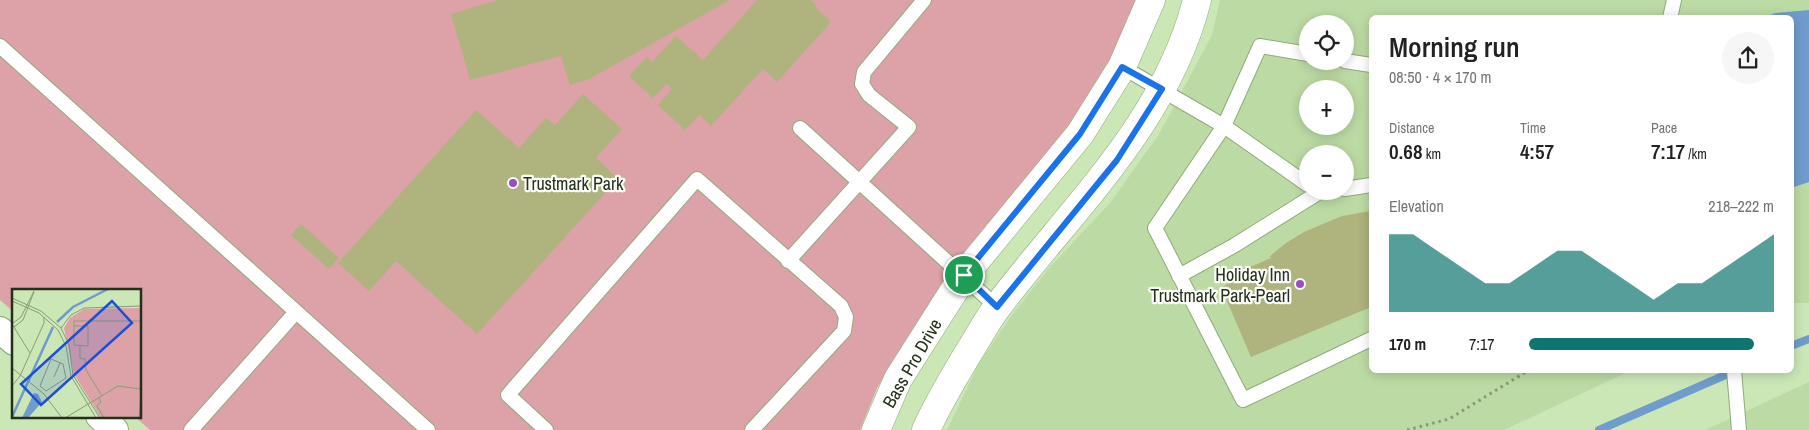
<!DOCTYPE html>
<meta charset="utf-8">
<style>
body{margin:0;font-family:"Archivo Narrow",sans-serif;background:#f6f6f6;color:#222;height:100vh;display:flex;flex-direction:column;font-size:19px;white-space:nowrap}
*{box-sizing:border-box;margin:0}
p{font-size:16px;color:#767676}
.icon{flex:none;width:28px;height:28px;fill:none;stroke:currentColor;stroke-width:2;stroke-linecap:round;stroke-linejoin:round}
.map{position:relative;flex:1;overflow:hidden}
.sheet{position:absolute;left:1369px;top:15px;width:425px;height:358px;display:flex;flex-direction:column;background:#fff;border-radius:8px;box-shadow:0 2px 12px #0003}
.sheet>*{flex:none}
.tools{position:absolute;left:1299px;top:15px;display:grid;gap:10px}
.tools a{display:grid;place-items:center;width:55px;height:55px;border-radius:50%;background:#fff;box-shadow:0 2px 12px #0003;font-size:25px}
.pin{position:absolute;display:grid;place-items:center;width:42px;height:42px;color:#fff;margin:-21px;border:2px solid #fff;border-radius:50%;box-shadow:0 1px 5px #0007}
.round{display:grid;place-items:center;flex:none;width:52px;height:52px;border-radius:26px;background:#f6f6f6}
.overview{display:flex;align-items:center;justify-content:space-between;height:85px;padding:0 20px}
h1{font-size:28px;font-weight:600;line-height:38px}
.figures{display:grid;grid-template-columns:repeat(3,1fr);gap:8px;height:85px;padding:5px 20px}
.figures div{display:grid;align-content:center}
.figures b{font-size:21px;font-weight:600}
.figures small{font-size:14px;font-weight:400}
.figures p{font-size:14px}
.chart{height:140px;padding:10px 20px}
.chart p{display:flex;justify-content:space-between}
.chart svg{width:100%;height:90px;margin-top:5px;fill:#0f766e;opacity:.7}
ul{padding:0 20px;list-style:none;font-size:16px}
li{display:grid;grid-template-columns:80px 60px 1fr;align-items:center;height:38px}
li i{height:12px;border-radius:6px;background:#0f766e}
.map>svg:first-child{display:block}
.built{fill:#bcdba4;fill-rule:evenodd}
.green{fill:#dca2a8}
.water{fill:#6f9ccd}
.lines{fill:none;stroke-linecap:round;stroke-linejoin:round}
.stream{stroke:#6f9ccd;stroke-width:8}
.building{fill:#afb37e}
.service-casing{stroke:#90aa7c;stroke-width:16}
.minor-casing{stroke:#90aa7c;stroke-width:28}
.tertiary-casing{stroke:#90aa7c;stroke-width:29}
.path{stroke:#859975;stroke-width:3;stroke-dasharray:2.5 4;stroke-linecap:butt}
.service{stroke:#fff;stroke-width:14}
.minor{stroke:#fff;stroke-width:26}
.tertiary{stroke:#fff;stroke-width:28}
.route-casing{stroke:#fff;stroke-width:10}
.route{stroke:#1a73e8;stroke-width:6}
.poi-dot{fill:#994fc2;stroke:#fbfef9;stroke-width:2}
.labels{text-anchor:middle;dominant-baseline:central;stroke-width:4.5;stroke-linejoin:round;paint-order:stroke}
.poi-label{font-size:18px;fill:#252f1c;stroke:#fbfef9;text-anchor:start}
.street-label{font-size:18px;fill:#252f1c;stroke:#fbfef9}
.inset-river{fill:none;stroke:#6f9ccd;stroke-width:2.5}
.inset-road{fill:none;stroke:#899d78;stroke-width:1}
.view{fill:#1d4ed8;fill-opacity:0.15;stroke:#1d4ed8;stroke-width:2.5}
.inset-edge{fill:none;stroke:#252f1c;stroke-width:2.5}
</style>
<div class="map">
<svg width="1809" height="430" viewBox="0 0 1809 430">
<rect width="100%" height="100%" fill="#cbe7b6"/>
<!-- built -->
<path class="built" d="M1220,0H1809V303H1791V18H1371V370H1632L1504,430H947L979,363L1012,315L1048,269L1110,203L1159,134L1212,35ZM1308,24H1345V61H1308ZM1308,89H1345V126H1308ZM1308,154H1345V191H1308Z
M1809,382V430H1705Z"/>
<!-- green -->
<path class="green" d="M0,0H1140L1101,87L997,215L916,324L877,388L860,430H150L134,416H140V290H14V312L0,300Z"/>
<!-- water -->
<path class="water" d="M1809,10V182L1791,188V18L1764,17L1776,13Z"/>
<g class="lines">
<!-- stream -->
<path class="stream" d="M1791,346L1809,339
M1599,430L1737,370"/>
</g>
<!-- building -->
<path class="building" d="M498,0H730L589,79L570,85L561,56L470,80L451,14Z
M757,0H811L817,6L816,8L831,22L777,82L763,69L711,126L699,115L685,130L658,105L672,89L666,84L653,98L629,76L647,57L652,62L676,36L703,60Z
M583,94L622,129L596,158L618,179L477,334L396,261L369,291L338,263L476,110L519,148L546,118L555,125Z
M1371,211V307L1251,357L1221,287L1237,280L1234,274L1271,258L1270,256L1286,243L1304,232L1342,216Z
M301,224L339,258L329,269L291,235Z"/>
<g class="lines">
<!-- service casing -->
<g class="service-casing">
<path id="service" d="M1670,18L1674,0
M0,46L428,430
M1308,54L1260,46L1224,126L1155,228L1243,400L1371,339
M1345,61L1371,65
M1122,67L1224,126L1308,185
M800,128L997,307
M1345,189L1371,185
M788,261L909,127L869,95L862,84L864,72L924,0
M1179,276L1235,245L1318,193L1329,191
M1734,370L1739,430
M191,430L296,312
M546,430L508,395L697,179L841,306L846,317L844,331L752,430"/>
</g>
<!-- minor casing -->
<g class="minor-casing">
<path id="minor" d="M0,330L14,342
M99,416L115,430"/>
</g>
<!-- tertiary casing -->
<g class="tertiary-casing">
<path id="tertiary" d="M876,430L898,379L964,275L1080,134L1122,67L1151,0
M926,430C939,401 955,375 972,347C980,334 988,319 998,306C1072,208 1166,123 1197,0"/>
</g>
<!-- path -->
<path class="path" d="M1407,430L1449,419L1529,370"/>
<!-- service -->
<use href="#service" class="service"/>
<!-- minor -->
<use href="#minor" class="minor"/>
<!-- tertiary -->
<use href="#tertiary" class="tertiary"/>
</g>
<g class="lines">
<!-- route casing -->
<g class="route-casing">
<path id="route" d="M1122,67L1162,89L1117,160L997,307L964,275L1080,134Z"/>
</g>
<!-- route -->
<use href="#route" class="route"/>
</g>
<!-- markers -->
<g class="poi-dot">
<circle cx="513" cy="183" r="5"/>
<circle cx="1300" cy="284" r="5"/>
</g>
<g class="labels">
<!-- poi labels -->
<g class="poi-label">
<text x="523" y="183">Trustmark Park</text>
<text x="1290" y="274" text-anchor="end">Holiday Inn<tspan x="1290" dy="21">Trustmark Park-Pearl</tspan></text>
</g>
<!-- street labels -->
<g class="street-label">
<text transform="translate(912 363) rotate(-60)">Bass Pro Drive</text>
</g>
</g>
<!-- overview -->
<g transform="translate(12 289)">
<rect width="129" height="129" fill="#cbe7b6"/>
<path d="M129,19V129H89L62,85L52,39L58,29L72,20Z" fill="#dca2a8"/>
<path d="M22,104L26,105L30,113L16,129H10Z" fill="#6f9ccd"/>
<path class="inset-river" d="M45,33L61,18L96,0M0,128L41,38"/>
<path class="inset-road" d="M0,9L29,22L49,39L57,56L61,86L88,129M0,12L27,24L46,41L54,57L59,87L84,129M62,37H76V57L62,56V32H129M2,38L11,31L22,3M49,39L59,26L72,19L129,17M68,57V69L73,70L74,81L90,107M18,64L0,35L9,28L22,2M39,70L51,75L54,89L34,102L28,97ZM0,79L32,105L50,129M42,88L48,74M0,97L8,87L32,34V28M87,109L89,113L85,117L92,129M53,129L106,97L129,100M127,129L129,108"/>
<path class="view" d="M100,12L120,34L29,116L9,95Z"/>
<rect width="129" height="129" class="inset-edge"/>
</g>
</svg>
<div class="tools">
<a><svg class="icon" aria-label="locate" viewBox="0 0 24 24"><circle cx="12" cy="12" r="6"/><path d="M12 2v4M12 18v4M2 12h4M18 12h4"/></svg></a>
<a>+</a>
<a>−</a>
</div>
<div class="pin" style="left:964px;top:275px;background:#1e9e55"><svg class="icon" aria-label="arrive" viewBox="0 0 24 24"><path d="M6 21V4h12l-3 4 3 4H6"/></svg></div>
<section class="sheet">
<div class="overview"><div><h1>Morning run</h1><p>08:50 · 4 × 170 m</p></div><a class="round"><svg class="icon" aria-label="share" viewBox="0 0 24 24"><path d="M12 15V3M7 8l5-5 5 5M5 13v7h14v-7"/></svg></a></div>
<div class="figures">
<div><p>Distance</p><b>0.68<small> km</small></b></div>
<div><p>Time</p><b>4:57</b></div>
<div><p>Pace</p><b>7:17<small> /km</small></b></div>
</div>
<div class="chart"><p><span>Elevation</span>218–222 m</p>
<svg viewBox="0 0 160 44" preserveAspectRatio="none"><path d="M0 44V6L10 6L20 14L30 22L40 30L50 30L60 22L70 14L80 14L90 22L100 30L110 38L120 30L130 30L140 22L150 14L160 6V44z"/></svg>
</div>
<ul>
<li><b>170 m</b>7:17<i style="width:92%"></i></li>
</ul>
</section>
</div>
